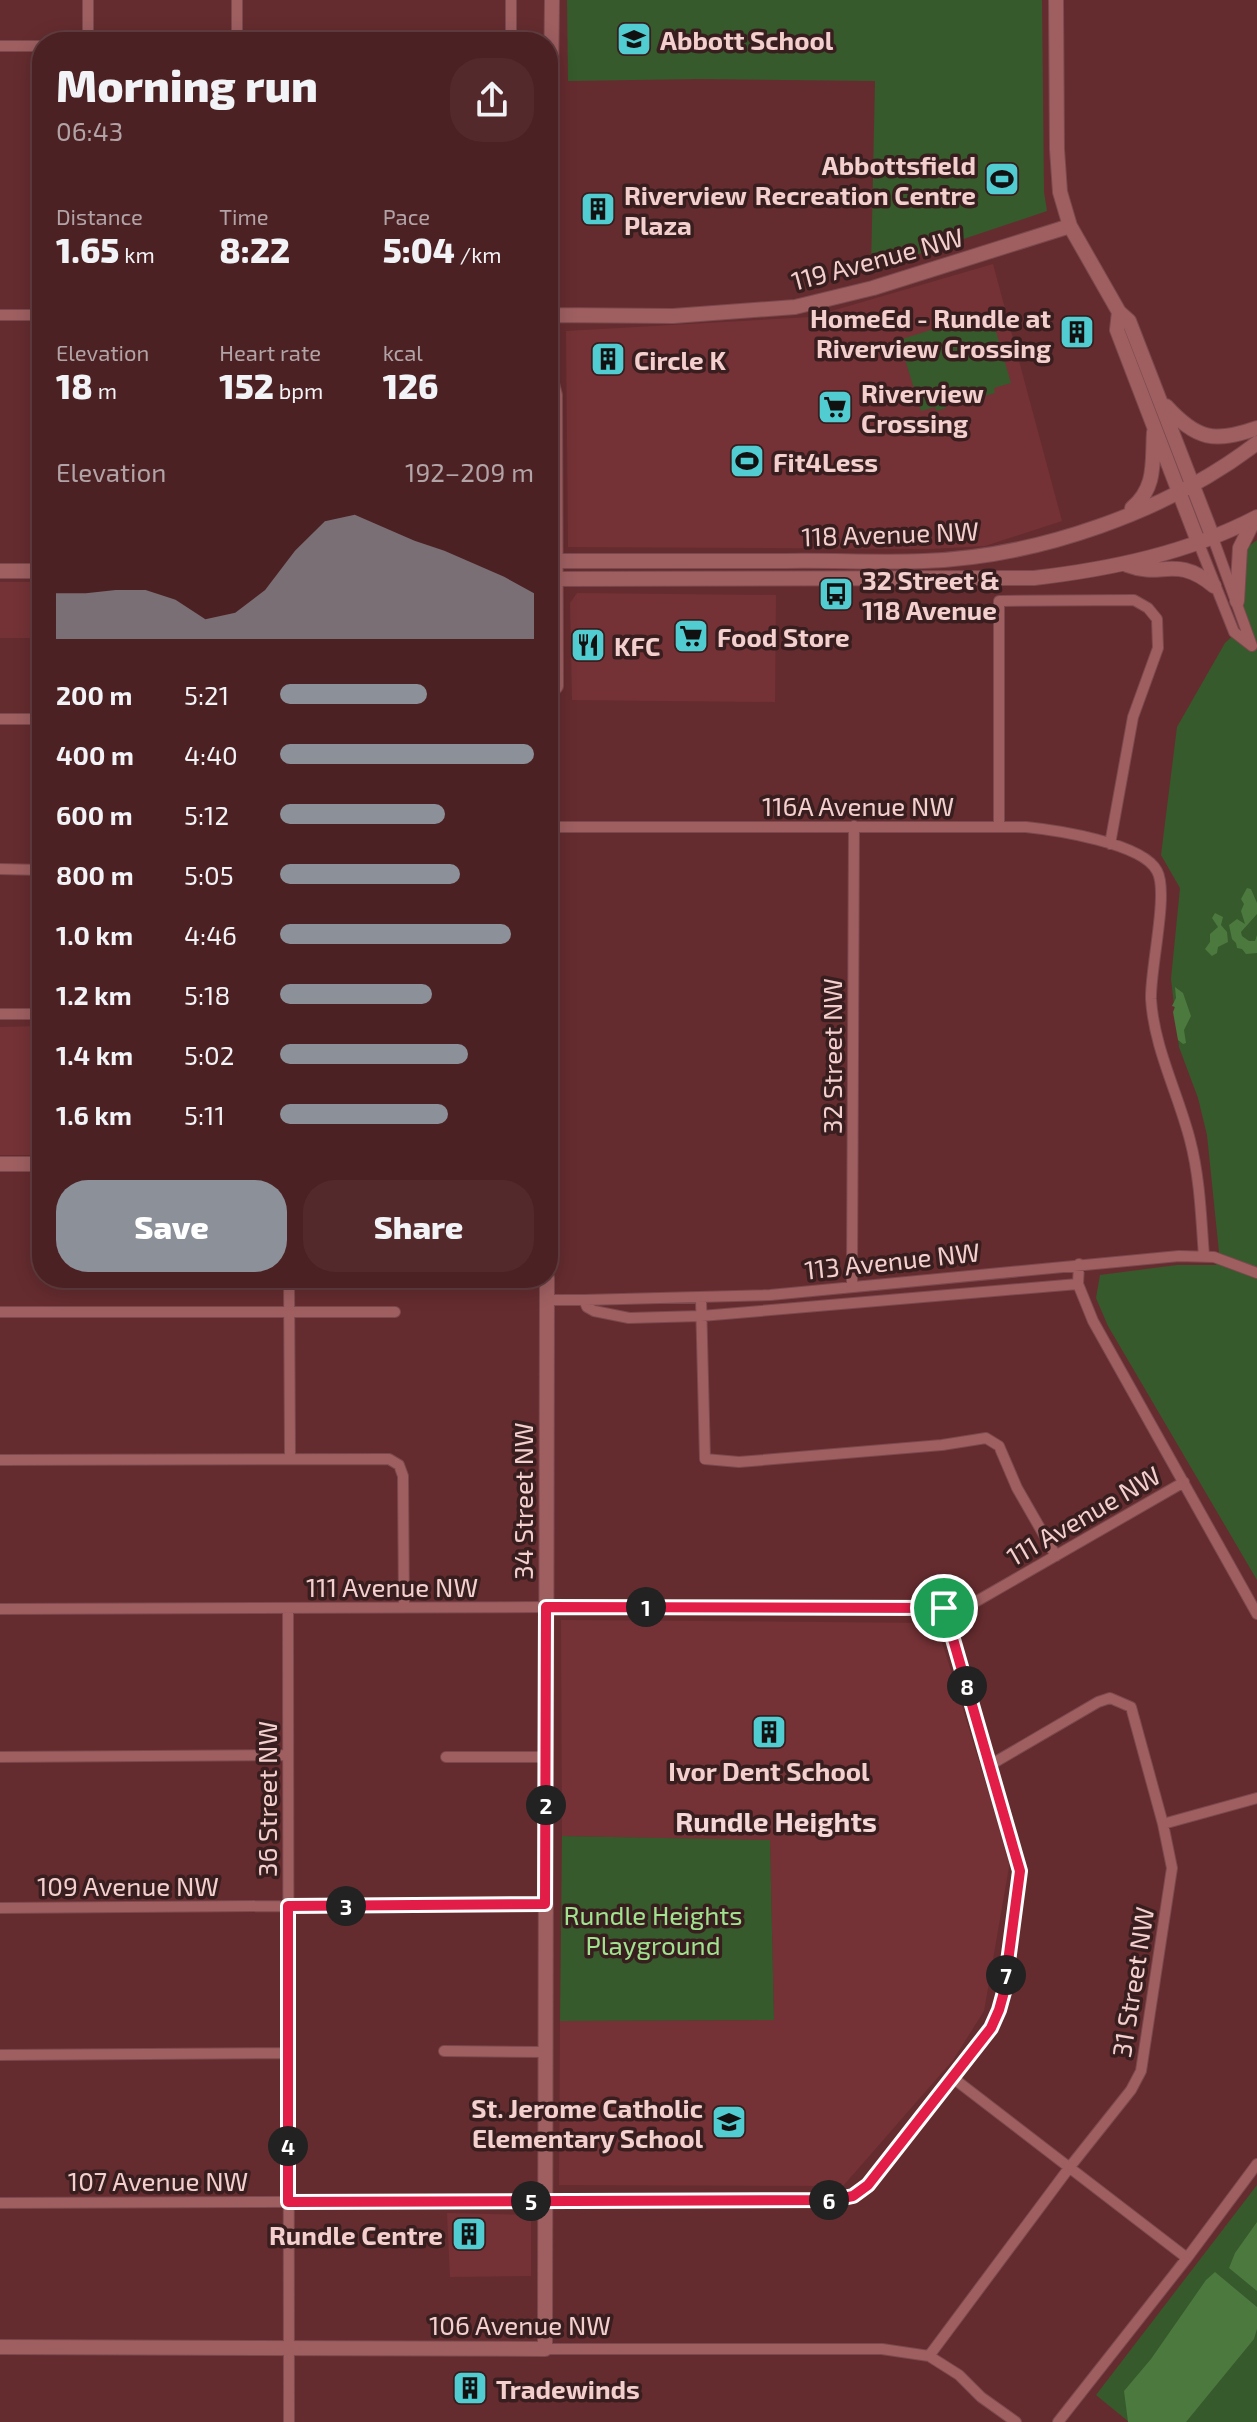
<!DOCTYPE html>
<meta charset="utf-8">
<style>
body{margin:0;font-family:"Exo 2",sans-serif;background:#53292b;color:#f1f3f6;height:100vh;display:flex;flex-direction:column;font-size:30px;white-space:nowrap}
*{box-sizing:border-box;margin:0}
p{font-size:26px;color:#b2a3a6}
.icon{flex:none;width:44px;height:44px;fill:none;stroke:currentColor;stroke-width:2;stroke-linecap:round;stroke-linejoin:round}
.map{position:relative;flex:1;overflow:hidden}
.panel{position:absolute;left:32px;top:32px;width:526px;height:1256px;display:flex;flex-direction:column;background:#4c2123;border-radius:32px;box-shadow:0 4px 20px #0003,0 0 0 2px #633e41}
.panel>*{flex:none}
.pin{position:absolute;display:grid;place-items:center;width:68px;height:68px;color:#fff;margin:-34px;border:4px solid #fff;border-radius:50%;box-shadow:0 2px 8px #0007}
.km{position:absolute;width:40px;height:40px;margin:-20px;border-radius:50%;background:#222;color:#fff;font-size:22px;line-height:40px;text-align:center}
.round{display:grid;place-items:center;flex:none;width:84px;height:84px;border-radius:32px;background:#53292b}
.headline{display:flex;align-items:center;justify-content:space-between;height:136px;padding:0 24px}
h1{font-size:44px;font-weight:800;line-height:60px}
.figures{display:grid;grid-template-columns:repeat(3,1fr);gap:12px;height:136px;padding:8px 24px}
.figures div{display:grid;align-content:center}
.figures b{font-size:34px;font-weight:800}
.figures small{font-size:22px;font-weight:400}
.figures p{font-size:22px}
.chart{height:224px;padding:16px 24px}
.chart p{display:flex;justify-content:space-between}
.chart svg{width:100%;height:144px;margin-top:8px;fill:#8c9099;opacity:.7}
.cta{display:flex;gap:16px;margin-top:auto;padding:16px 24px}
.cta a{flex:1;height:92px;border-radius:32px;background:#8c9099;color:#fff;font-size:32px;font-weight:800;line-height:92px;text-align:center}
.cta a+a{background:#53292b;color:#f1f3f6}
ul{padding:0 24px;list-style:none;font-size:26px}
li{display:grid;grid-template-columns:128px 96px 1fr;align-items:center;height:60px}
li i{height:20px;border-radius:10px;background:#8c9099}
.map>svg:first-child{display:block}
.built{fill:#743236}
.green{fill:#365a2b}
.forest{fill:#4b793e}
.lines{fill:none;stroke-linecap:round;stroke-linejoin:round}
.street-casing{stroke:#7b494d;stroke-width:12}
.secondary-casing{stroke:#7b494d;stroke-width:16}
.street{stroke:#9f5f61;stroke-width:10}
.secondary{stroke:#9f5f61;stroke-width:14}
.route-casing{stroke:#fff;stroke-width:16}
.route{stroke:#e11d48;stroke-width:10}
.labels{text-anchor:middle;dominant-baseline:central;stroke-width:7;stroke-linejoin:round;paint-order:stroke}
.poi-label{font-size:26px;font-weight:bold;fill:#f3cfce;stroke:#391e1f;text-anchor:start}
.street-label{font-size:26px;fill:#f3cfce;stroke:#391e1f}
.park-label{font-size:26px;fill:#a0e28e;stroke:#391e1f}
.neighbourhood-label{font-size:28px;font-weight:bold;fill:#f5d7d7;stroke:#391e1f}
</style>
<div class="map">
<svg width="1257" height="2422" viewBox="0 0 1257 2422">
<rect width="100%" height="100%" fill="#652c2f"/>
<!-- built -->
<path class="built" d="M993,264L1062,521L985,546L929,549L568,547L566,331L811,317Z
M0,582H42V638H0Z
M577,593L776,595L775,702L572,700L570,603Z
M42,1026V1155H0V1027Z
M561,1620L936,1623L1010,1861L984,2011L953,2060L843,2186L559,2185L560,2021L774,2020L770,1841L562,1836Z
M447,2213L531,2215V2276L450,2277Z"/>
<!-- green -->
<path class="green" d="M567,0H1042L1044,192L1047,211L871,270L875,81L700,79L568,81Z
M990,311L1011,383L994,388L995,393L984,396L983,393L945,405L946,408L936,411L935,407L921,411L899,340L934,329L932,322L950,317L952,322Z
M1257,540V1580L1108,1326L1096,1298L1100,1275L1177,1265H1216L1219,1252L1207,1135L1198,1098L1179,1047L1171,979L1180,888L1161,855L1177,727L1225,643L1242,627L1244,550Z
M562,1836L770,1840L774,2020L560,2021Z
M1257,2185V2422H1129L1096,2395Z"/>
<!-- forest -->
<path class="forest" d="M1247,888L1251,889L1257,903V914L1241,932L1242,936L1249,941H1255L1257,935V953L1246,954L1242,949L1237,948L1236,943L1232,939L1229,925L1237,919L1245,924L1241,911L1244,904L1241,899Z
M1215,913L1223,917L1221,925L1227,932L1228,942L1218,947L1217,953L1212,956L1205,949L1210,942V934L1218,927L1212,918Z
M1175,987L1183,993L1191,1016L1184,1030L1186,1043L1183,1044L1178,1040L1173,1012L1175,1007L1172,1006L1176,998Z
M1257,2222V2291L1229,2268L1235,2253Z
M1215,2272L1257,2307V2329L1254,2339L1186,2422H1128L1124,2391L1151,2359L1206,2280Z"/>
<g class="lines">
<!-- street casing -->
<g class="street-casing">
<path id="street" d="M511,0V42
M88,42V0
M237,42V0
M0,46H42
M0,315H42
M1199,544L1234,632L1252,646L1213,538
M0,719H42
M548,827H1026C1055,830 1143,843 1157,871C1169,892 1150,969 1151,999C1154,1048 1178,1093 1190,1140C1200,1178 1201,1217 1204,1256
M999,827V601L1134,600L1148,608L1157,619L1158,648L1133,717L1110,844
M0,869L42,870
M0,1014H42
M1079,1264L1078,1284L1093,1321L1257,1614
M289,1278L290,1458
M1078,1284L701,1316L629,1318L594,1311L587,1307L584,1300L770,1295L1179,1256L1214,1257L1257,1273
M852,1285L854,826
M701,1299L705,1459L739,1462L942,1445L986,1438L999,1446L1017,1488L1056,1556
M546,1300H584
M0,1312H395
M0,1460L389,1459L399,1465L403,1476L404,1608
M288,1608L289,2422
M0,1609L546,1607L944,1608L977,1601L1184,1482
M0,1757L288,1755
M446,1757H546
M1163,1824L1257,1798
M0,1908L545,1904
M444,2051L545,2052
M0,2055L288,2053
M953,2078L1187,2258
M0,2203L833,2200L853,2196L868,2185L953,2078L991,2028L999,2010L1019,1885L1020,1871L1017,1857L944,1608
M545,2349H882L929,2356L959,2375L981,2397L1016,2422
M929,2356L1069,2168L1131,2090L1141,2071L1172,1868L1163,1824L1131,1707L1110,1698L1098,1702L990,1765
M1058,2422L1187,2258L1257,2164"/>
</g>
<!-- secondary casing -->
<g class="secondary-casing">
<path id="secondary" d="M1056,0L1057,149L1060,192L1070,226L1119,312L1129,321L1213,538
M1119,312L1117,330L1199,544
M549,315L673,316L795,307L873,288L1070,226
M548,369L552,0
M1166,406C1197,440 1214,443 1257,428
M1132,508C1157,487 1152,461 1154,432
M548,561C627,561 706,561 785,561C831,560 878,563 924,561C1037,557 1167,512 1257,443
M1127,565C1163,579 1175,554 1214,586
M0,571H42
M548,579L1034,578C1111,569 1188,553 1257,517
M1237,601L1240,548L1255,518
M548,695L556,686L555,395L548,368
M548,856V965
M0,1164H42
M0,2347L545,2349L547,1278"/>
</g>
<!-- street -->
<use href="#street" class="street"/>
<!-- secondary -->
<use href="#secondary" class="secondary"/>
</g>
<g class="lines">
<!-- route casing -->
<g class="route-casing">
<path id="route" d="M546,1607L944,1608L1020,1871L1004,1992L999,2010L991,2028L868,2185L853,2196L833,2200L288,2202V1906L545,1904Z"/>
</g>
<!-- route -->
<use href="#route" class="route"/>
</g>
<!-- icons -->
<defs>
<g id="school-square" transform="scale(1.8)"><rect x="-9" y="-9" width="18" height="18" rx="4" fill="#51ccd1" stroke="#391e1f"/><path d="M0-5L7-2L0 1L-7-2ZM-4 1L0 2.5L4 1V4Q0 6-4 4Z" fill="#111"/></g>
<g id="stadium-square" transform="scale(1.8)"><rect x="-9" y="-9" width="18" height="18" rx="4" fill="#51ccd1" stroke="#391e1f"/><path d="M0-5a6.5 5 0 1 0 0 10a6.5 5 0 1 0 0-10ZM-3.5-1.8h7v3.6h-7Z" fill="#111"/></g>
<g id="building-square" transform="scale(1.8)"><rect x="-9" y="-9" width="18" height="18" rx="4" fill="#51ccd1" stroke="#391e1f"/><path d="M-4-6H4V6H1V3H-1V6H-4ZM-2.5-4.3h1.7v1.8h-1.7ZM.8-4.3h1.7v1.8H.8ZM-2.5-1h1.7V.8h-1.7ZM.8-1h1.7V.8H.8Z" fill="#111"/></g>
<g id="supermarket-square" transform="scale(1.8)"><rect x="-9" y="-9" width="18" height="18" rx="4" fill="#51ccd1" stroke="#391e1f"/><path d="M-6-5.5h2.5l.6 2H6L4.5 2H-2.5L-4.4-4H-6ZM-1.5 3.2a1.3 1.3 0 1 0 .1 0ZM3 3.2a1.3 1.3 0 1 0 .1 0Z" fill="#111"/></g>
<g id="bus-square" transform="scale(1.8)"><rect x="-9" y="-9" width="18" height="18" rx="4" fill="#51ccd1" stroke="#391e1f"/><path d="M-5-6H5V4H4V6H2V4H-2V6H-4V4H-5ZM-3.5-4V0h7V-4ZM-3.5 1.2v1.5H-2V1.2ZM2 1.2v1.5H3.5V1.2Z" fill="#111"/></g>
<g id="restaurant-square" transform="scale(1.8)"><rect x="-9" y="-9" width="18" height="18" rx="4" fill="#51ccd1" stroke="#391e1f"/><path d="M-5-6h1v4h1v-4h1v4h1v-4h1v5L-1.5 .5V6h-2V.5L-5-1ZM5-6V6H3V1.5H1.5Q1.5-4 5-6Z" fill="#111"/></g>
</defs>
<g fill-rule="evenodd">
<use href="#school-square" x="634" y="39"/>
<use href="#stadium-square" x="1002" y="179"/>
<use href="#building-square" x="598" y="209"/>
<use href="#building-square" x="1077" y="332"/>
<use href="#building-square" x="608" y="359"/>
<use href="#supermarket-square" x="835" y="407"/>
<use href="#stadium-square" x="747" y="461"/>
<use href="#bus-square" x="836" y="594"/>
<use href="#supermarket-square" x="691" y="636"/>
<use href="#restaurant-square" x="588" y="645"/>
<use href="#building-square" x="769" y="1732"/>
<use href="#school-square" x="729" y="2122"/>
<use href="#building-square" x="469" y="2234"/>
<use href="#building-square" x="470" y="2388"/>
</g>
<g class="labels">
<!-- poi labels -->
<g class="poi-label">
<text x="660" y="39">Abbott School</text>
<text x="976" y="164" text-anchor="end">Abbottsfield<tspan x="976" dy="30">Recreation Centre</tspan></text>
<text x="624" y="194">Riverview<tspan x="624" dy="30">Plaza</tspan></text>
<text x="1051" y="317" text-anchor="end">HomeEd - Rundle at<tspan x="1051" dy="30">Riverview Crossing</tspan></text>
<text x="634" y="359">Circle K</text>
<text x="861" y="392">Riverview<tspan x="861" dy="30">Crossing</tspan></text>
<text x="773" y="461">Fit4Less</text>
<text x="862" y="579">32 Street &amp;<tspan x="862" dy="30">118 Avenue</tspan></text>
<text x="717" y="636">Food Store</text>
<text x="614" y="645">KFC</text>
<text x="769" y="1770" text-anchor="middle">Ivor Dent School</text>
<text x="703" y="2107" text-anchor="end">St. Jerome Catholic<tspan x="703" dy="30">Elementary School</tspan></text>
<text x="443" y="2234" text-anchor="end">Rundle Centre</text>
<text x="496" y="2388">Tradewinds</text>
</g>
<!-- street labels -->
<g class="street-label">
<text transform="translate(877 258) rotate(-15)">119 Avenue NW</text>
<text transform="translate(890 533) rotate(-2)">118 Avenue NW</text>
<text x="858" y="805">116A Avenue NW</text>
<text transform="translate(831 1056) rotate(-90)">32 Street NW</text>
<text transform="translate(892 1260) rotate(-6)">113 Avenue NW</text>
<text transform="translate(522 1501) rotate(-90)">34 Street NW</text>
<text transform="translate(1083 1515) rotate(-30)">111 Avenue NW</text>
<text x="392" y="1586">111 Avenue NW</text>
<text transform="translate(266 1799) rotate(-90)">36 Street NW</text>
<text x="128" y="1885">109 Avenue NW</text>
<text transform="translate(1132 1982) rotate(-81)">31 Street NW</text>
<text x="158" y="2180">107 Avenue NW</text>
<text x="520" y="2324">106 Avenue NW</text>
</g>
<!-- park labels -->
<g class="park-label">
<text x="653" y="1914">Rundle Heights<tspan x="653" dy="30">Playground</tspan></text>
</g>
<!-- neighbourhood labels -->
<g class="neighbourhood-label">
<text x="776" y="1821">Rundle Heights</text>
</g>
</g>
</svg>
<div class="pin" style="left:944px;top:1608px;background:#1e9e55"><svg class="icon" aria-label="arrive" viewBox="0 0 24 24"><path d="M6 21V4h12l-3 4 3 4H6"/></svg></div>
<b class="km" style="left:646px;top:1607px">1</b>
<b class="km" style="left:546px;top:1805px">2</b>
<b class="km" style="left:346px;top:1906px">3</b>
<b class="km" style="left:288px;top:2146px">4</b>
<b class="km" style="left:531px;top:2201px">5</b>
<b class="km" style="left:829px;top:2200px">6</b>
<b class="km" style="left:1006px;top:1975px">7</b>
<b class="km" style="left:967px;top:1686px">8</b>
<section class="panel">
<div class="headline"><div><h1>Morning run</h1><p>06:43</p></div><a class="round"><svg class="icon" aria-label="share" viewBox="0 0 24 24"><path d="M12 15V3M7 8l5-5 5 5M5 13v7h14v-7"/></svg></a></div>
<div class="figures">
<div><p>Distance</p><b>1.65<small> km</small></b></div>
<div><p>Time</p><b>8:22</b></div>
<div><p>Pace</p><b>5:04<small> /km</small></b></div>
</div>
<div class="figures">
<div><p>Elevation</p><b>18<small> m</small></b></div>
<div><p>Heart rate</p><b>152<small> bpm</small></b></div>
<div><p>kcal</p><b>126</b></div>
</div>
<div class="chart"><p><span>Elevation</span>192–209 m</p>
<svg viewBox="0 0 160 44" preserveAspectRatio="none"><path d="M0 44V30L10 30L20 29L30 29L40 32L50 38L60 36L70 29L80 17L90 8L100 6L110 10L120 14L130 17L140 21L150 25L160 30V44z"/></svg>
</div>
<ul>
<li><b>200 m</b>5:21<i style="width:58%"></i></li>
<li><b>400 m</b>4:40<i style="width:100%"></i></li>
<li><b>600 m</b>5:12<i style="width:65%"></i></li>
<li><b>800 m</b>5:05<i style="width:71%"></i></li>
<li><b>1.0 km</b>4:46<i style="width:91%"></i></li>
<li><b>1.2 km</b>5:18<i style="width:60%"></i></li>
<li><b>1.4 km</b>5:02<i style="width:74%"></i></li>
<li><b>1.6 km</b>5:11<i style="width:66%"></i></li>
</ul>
<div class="cta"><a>Save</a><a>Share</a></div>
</section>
</div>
